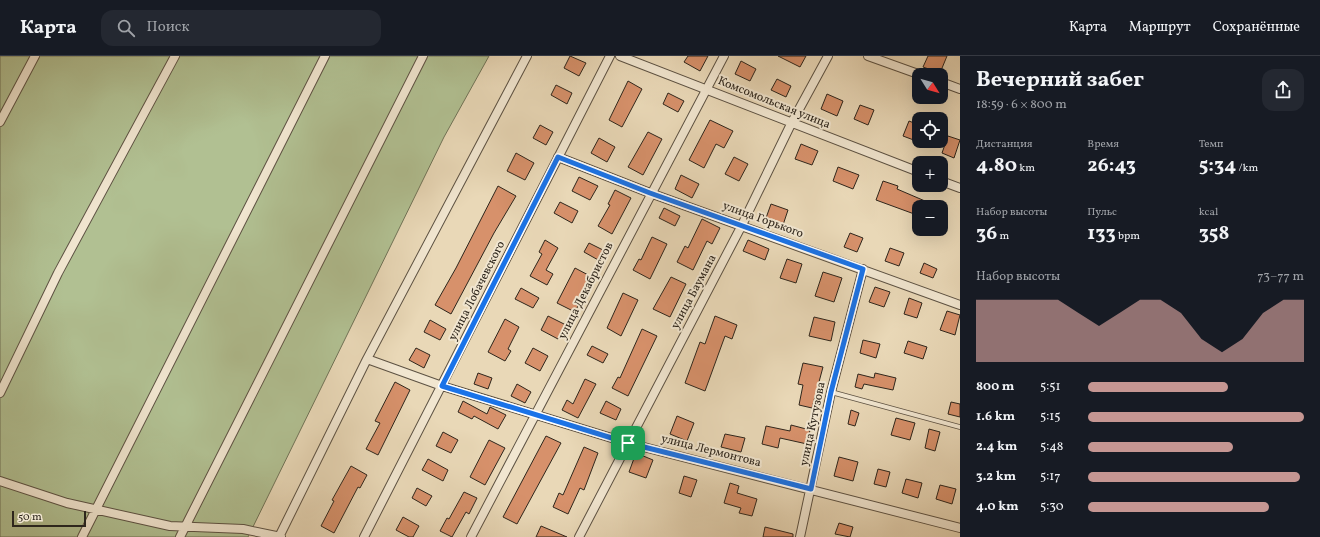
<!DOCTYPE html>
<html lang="ru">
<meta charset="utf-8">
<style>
body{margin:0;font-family:Vollkorn,serif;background:#242831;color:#f1f3f6;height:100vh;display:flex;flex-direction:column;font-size:15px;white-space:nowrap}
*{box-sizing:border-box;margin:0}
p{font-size:13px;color:#9ea1a6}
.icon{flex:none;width:22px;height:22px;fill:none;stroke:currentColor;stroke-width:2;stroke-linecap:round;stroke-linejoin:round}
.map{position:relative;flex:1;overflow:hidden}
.details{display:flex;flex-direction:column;background:#171b24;width:360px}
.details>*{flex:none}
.needle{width:26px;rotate:127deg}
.controls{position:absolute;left:912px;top:12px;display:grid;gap:8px}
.controls a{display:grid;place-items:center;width:36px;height:36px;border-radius:8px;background:#171b24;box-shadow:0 4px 16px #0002;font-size:20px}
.scale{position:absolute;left:12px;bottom:10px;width:74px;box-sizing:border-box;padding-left:4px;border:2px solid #2e261c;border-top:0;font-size:11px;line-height:14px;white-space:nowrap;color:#2e261c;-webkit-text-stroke:3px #f1e6d0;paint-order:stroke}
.pin{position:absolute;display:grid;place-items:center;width:34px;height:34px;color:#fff;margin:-17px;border-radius:8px;box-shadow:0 2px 6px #0006}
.round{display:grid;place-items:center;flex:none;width:42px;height:42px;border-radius:12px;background:#242831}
.headline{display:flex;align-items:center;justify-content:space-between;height:68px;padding:0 16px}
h1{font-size:22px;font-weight:700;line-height:30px}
.metrics{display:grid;grid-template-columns:repeat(3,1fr);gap:6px;height:68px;padding:4px 16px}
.metrics div{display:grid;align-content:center}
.metrics b{font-size:20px;font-weight:700}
.metrics small{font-size:11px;font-weight:400}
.metrics p{font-size:11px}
.chart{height:112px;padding:8px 16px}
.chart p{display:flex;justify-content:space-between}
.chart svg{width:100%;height:72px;margin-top:4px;fill:#c59692;opacity:.7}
ul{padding:0 16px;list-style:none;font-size:13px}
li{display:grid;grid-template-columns:64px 48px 1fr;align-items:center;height:30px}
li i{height:10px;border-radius:5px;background:#c59692}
header{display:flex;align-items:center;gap:24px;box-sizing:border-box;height:56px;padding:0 20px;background:#171b24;border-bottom:1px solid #363941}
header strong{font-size:19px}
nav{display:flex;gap:22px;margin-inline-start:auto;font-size:14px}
.search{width:280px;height:36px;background:#242831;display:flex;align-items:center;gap:10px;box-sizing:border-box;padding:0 14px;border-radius:12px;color:#9ea1a6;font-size:15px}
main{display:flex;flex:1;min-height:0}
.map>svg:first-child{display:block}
.green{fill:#b1c092;stroke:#707357}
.building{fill:#d7916b;stroke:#2e261c}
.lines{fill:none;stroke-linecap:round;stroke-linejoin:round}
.service-casing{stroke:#5d5243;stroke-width:5.5}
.minor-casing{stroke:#5d5243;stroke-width:10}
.service{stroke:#f1e6d0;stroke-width:4}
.minor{stroke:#f1e6d0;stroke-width:8}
.route-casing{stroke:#fff;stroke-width:8}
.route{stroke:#1a73e8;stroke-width:5}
.labels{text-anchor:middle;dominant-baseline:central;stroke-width:4;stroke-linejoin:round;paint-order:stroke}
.street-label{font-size:12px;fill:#2e261c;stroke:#f1e6d0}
</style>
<header>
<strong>Карта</strong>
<div class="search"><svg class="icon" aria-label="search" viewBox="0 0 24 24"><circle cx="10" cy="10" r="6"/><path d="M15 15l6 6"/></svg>Поиск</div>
<nav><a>Карта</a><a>Маршрут</a><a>Сохранённые</a></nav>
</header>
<main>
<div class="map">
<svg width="960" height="481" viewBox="0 0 960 481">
<rect width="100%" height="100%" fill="#e9d8b7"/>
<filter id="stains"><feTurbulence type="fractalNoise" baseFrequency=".005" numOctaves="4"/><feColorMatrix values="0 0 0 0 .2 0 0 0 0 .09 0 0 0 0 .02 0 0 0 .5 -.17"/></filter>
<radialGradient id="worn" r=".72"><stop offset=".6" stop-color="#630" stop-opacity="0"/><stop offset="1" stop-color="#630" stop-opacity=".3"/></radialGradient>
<!-- green -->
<path class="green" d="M0,0H489L444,81L248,481H0Z"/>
<!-- building -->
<path class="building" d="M570,0L586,7L579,20L564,12Z
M688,0H708L700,15L684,6Z
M778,0H806L800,11Z
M928,0H947L940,17L923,11Z
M741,5L756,13L750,25L735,18Z
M777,23L791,30L786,41L771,34Z
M628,25L642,33L622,71L609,64Z
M556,29L572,37L567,48L551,39Z
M668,37L684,45L678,56L663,48Z
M827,38L843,45L837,60L821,53Z
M860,49L874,54L868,69L854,63Z
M710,64L733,75L724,92L716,88L704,112L689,104Z
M909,65L919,69V86L903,80Z
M540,69L553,76L546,89L533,82Z
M648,76L662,83L643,119L628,111Z
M948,80L960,84L954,102L942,97Z
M599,82L615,91L607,106L591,97Z
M801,88L818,95L812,109L795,103Z
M516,97L534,107L525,124L507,115Z
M734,101L748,108L739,125L725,118Z
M838,111L859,119L853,133L833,125Z
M681,119L699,128L692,142L675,133Z
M579,121L598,130L590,144L572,135Z
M883,125L898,130L897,133L939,151H919L917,159L876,144Z
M498,130L516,140L494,177L451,258L435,249L456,212Z
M615,134L631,142L612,178L598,170L610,149L608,148Z
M560,146L578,155L572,167L554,157Z
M771,148L788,154L783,169L766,162Z
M664,152L680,160L675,170L659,162Z
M702,163L720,172L712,188L707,185L693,214L677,206L685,190L688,192Z
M850,177L863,182L857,196L844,191Z
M652,181L667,188L650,223L633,214L639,203L641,204Z
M545,184L558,192L546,214L553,218L547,229L530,220L542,198L539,196Z
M748,184L769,193L765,204L743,195Z
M589,187L605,195L600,205L584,196Z
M890,192L904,197L899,210L885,205Z
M787,203L802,208L796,227L780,222Z
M924,207L937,213L933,222L920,217Z
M575,212L592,221L575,256L557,247Z
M823,216L842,222L834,246L815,240Z
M671,221L686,228L670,261L653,253Z
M875,231L890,236L884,251L869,246Z
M521,232L539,242L533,252L515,243Z
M623,237L638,244L621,280L607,272Z
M909,242L922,247L917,262L904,258Z
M947,255L960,259L955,279L940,274Z
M548,260L566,269L558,283L541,274Z
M715,260L737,269L732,283L725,280L705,335L685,327L700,286L705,288Z
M814,261L835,266L831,285L809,280Z
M505,263L519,271L508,293L511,295L505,305L488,296Z
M430,264L446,273L440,284L424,276Z
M642,273L657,280L628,340L612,332L618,321L620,322Z
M863,284L880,288L876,302L860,297Z
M908,285L927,291L923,303L904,297Z
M592,290L608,298L603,307L587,299Z
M416,292L430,299L424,312L409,304Z
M533,292L548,300L540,315L525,307Z
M803,307L823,311L812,352L799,349L803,329L798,328Z
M478,317L492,322L488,333L474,328Z
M875,317L896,322L893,334L864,328L862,333L855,331L858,318L874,322Z
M585,323L596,328L578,362L562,354L567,344L573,348Z
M395,326L410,334L378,399L366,393L380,367L375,365Z
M517,328L531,336L525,347L511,340Z
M463,345L487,358L490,351L506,359L498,373L474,360L472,363L458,356Z
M606,345L621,353L616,364L600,357Z
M951,346L960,348V361L948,358Z
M851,354L859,357L855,370L848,368Z
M677,360L694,367L687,385L670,378Z
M896,362L915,367L910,384L891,379Z
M791,369L810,374L807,388L780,382L778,392L762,388L766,370L790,375Z
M929,373L940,376L935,395L925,392Z
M443,376L458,384L451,397L436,390Z
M725,378L745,382L741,396L721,391Z
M546,380L561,387L517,468L503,461Z
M489,384L505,392L485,429L470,421Z
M584,391L598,397L584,434L580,432L568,458L553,451L559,437L563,439Z
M636,397L653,404L646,422L629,416Z
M839,401L858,406L853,425L834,420Z
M428,403L448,414L443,425L422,414Z
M351,410L367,419L360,432L358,431L334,477L321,470L334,445L332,444Z
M878,413L890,416L886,431L874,428Z
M684,420L697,424L691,441L679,437Z
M906,423L922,427L918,442L902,437Z
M730,427L739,430L737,437L757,443L752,460L739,457L741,452L724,447Z
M940,429L956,433L952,448L936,443Z
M417,432L432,440L426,450L412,442Z
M464,436L477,442L469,458L466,456L452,481L440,475L447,462L449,463Z
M403,461L419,470L413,481H409L396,474Z
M839,467L853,471L850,481L835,478Z
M541,470L567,481H536Z
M765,471L793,478V481H763Z"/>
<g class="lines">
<!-- service casing -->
<g class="service-casing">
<path id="service" d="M831,336L960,371"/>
</g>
<!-- minor casing -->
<g class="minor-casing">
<path id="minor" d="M620,0L919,116
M868,0L921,19
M941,26L960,33
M0,66L35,0
M558,101L650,137L960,249
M941,125L960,132
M367,303L442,330L628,387L960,472
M0,337L58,217L175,0
M0,425L67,447L170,470L243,473L281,481
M82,481L325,0
M180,481L423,0
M279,481L367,303L527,0
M364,481L610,0
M471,481L724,0
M579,481L742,169L791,68L828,0
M800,481L831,336L863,213"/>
</g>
<!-- service -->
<use href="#service" class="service"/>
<!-- minor -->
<use href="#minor" class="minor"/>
</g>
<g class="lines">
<!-- route casing -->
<g class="route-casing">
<path id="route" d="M558,101L650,137L863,213L831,336L811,433L628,387L442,330Z"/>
</g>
<!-- route -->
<use href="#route" class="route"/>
</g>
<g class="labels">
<!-- street labels -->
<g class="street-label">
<text transform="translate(774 47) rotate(22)">Комсомольская улица</text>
<text transform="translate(763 164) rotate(20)">улица Горького</text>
<text transform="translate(477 235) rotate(-63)">улица Лобачевского</text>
<text transform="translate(586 235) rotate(-63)">улица Декабристов</text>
<text transform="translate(694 236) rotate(-62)">улица Баумана</text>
<text transform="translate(813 368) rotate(-78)">улица Кутузова</text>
<text transform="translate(711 395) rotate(14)">улица Лермонтова</text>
</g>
</g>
<rect width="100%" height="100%" filter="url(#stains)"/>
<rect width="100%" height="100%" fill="url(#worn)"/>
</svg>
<div class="controls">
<a><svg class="needle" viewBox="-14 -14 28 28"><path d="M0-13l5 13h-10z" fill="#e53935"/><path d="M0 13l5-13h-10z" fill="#9ea1a6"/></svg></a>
<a><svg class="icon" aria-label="locate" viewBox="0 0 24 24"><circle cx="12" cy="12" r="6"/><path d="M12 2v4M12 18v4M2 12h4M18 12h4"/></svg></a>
<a>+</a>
<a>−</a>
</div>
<div class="scale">50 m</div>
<div class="pin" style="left:628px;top:387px;background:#1e9e55"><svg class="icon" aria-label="arrive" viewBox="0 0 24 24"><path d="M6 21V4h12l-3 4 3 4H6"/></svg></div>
</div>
<section class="details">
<div class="headline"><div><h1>Вечерний забег</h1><p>18:59 · 6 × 800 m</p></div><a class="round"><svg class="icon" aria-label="share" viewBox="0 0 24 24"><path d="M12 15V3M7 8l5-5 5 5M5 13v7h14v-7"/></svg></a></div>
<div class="metrics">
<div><p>Дистанция</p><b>4.80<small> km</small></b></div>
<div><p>Время</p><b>26:43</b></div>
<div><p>Темп</p><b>5:34<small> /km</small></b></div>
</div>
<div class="metrics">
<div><p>Набор высоты</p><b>36<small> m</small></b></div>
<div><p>Пульс</p><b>133<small> bpm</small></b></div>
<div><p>kcal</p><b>358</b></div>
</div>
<div class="chart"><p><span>Набор высоты</span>73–77 m</p>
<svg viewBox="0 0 160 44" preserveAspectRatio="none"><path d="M0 44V6L10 6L20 6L30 6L40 6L50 14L60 22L70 14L80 6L90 6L100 14L110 30L120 38L130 30L140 14L150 6L160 6V44z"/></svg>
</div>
<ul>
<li><b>800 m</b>5:51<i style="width:65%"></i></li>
<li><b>1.6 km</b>5:15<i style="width:100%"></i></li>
<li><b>2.4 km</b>5:48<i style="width:67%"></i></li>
<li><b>3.2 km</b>5:17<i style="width:98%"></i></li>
<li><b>4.0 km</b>5:30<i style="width:84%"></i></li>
</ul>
</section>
</main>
